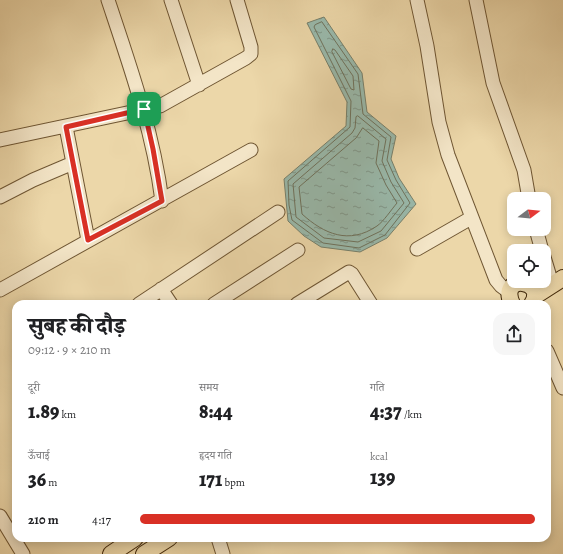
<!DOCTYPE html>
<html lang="hi">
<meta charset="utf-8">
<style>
body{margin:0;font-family:Alegreya,"Noto Serif Devanagari",serif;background:#f6f6f6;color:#202124;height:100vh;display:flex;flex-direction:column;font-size:15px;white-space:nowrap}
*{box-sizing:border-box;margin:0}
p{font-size:13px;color:#757577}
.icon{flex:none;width:22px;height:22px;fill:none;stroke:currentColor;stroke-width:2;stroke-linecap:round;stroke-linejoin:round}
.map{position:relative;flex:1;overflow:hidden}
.details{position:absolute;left:12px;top:300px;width:539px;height:242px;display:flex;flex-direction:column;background:#fff;border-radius:12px;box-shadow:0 2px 10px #0003}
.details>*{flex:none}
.needle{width:26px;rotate:74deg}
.fabs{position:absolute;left:507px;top:192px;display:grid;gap:8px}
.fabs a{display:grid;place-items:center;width:44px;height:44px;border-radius:8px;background:#fff;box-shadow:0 2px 10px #0003;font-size:20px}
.pin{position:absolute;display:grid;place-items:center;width:34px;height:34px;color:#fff;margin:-17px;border-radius:8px;box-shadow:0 2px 6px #0006}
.round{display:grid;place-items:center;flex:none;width:42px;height:42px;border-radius:12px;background:#f6f6f6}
.head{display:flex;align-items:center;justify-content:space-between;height:68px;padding:0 16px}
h1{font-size:22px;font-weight:800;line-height:30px}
.metrics{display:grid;grid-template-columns:repeat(3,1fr);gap:6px;height:68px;padding:4px 16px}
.metrics div{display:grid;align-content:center}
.metrics b{font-size:20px;font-weight:800}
.metrics small{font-size:11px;font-weight:400}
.metrics p{font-size:11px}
ul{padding:0 16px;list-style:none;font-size:13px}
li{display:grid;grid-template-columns:64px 48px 1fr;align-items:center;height:30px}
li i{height:10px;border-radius:5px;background:#d93025}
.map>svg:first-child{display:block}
.water{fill:url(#water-ripples);stroke:#77806b}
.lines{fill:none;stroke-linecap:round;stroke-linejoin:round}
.shore{stroke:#6f725c;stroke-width:1}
.minor-casing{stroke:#6f5633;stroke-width:15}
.major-casing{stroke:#452b0c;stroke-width:18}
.minor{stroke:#f3e5c7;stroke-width:13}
.major{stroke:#ecd7a9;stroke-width:16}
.route-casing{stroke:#fff;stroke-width:8}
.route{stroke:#d93025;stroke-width:5}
</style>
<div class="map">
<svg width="563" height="554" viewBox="0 0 563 554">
<defs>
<pattern id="water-ripples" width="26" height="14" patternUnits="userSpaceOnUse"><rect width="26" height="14" fill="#99b9ab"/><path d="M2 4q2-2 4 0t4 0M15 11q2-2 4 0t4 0" fill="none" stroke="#7f978a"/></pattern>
</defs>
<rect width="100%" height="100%" fill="#ecd7a9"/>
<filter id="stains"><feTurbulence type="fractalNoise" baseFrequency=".005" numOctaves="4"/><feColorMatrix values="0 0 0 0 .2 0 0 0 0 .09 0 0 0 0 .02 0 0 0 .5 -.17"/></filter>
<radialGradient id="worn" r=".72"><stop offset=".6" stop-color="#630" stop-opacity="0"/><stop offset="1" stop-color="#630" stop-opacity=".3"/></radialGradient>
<!-- water -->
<path class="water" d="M324,17L362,73L367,112L396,136L391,159L399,178L416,204L387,238L360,252L321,247L304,236L288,221L284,179L346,126L347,102L307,23Z"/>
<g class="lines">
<!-- shore -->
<path class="shore" d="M322,22L358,74L363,114L391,137L387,160L396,180L410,203L385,235L359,248L323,243L292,220L289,205L288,181L350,127L351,101L314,27L315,25Z
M333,49L335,50L353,76L354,90L351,89L332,52Z
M358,116L386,139L382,161L391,182L404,203L381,231L358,242L324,238L296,217L293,184L352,133L355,128L356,117Z
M363,128L379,141L376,163L386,185L397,203C391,210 384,221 377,226C349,245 324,234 302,214L299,187L356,138Z"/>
<!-- minor casing -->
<g class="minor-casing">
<path id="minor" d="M108,0C130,66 153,131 162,201
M171,0L199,85
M417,0L427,46L439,122L448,155L496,280L501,286L509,292
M476,0L493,83L524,170L529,199
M66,127L88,240
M0,140L160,106L246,58L251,54V47L237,0
M0,197L33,180L73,163
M536,229L542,251
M417,249L471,218
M544,257L550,277
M161,289L171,304
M0,290L251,150
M139,304L278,212
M214,304L298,250
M297,304L349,272L352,274L371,304
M547,351L563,388
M0,516L23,554
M218,538L223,554"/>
</g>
<!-- major casing -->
<g class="major-casing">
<path id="major" d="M535,296L563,278
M512,304C498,272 548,280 532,304
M111,554L135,538
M144,554L169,538"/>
</g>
<!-- minor -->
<use href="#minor" class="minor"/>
<!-- major -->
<use href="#major" class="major"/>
</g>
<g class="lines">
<!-- route casing -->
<g class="route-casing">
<path id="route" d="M144,109L153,149L162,201L88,240L66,127Z"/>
</g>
<!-- route -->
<use href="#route" class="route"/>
</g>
<rect width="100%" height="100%" filter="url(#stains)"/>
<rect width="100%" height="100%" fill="url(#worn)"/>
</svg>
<div class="fabs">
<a><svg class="needle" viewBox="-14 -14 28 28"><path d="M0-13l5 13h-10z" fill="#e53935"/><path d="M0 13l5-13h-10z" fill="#757577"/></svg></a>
<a><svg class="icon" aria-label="locate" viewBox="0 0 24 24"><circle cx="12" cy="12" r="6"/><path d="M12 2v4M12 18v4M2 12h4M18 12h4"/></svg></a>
</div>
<div class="pin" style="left:144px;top:109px;background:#1e9e55"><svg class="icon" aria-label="arrive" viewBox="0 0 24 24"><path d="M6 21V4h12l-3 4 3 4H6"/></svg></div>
<section class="details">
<div class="head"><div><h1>सुबह की दौड़</h1><p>09:12 · 9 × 210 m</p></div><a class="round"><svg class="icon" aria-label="share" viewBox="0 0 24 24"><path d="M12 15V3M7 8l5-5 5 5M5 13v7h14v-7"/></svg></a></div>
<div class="metrics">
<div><p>दूरी</p><b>1.89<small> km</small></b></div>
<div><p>समय</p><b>8:44</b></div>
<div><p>गति</p><b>4:37<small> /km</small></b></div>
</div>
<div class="metrics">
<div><p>ऊँचाई</p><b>36<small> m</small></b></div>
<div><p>हृदय गति</p><b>171<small> bpm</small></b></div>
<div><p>kcal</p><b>139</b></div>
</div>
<ul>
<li><b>210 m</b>4:17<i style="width:100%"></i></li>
</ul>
</section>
</div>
